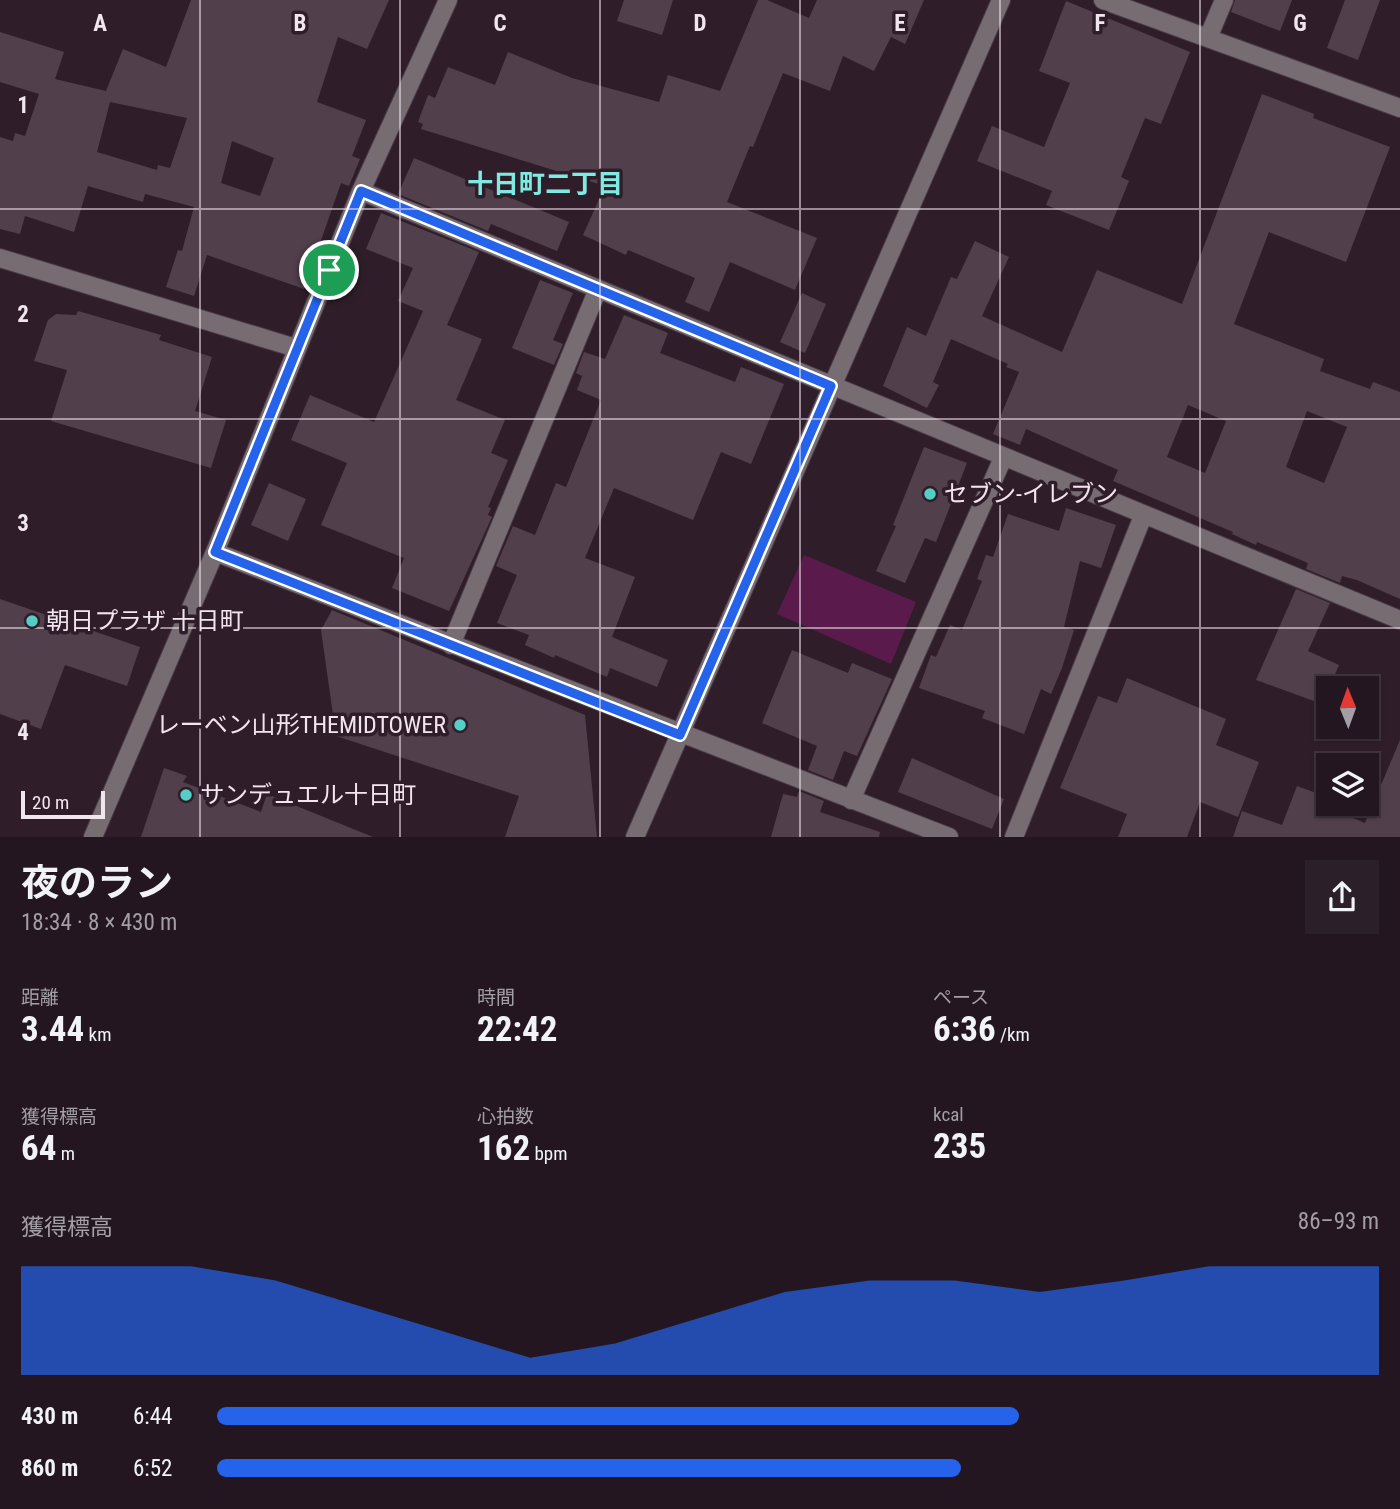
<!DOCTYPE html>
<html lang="ja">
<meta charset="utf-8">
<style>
body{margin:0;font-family:"Roboto Condensed","Noto Sans JP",sans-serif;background:#2b1f29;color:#f1f3f6;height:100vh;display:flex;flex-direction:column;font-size:26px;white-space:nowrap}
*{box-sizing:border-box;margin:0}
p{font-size:23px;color:#a39fa5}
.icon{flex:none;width:38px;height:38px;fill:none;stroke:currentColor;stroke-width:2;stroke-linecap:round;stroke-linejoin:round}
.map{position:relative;height:837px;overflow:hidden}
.details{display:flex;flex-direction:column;background:#231620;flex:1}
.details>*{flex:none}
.needle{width:46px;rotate:359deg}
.buttons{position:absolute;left:1316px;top:676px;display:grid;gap:14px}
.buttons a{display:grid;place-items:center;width:63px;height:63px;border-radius:0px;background:#231620;box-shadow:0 2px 5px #0004,0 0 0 2px #40353e;font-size:35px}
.scale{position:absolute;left:21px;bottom:18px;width:84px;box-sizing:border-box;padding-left:7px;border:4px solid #f2e6ee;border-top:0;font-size:19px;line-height:24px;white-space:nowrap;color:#f2e6ee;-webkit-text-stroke:5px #2f1e2a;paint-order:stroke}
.pin{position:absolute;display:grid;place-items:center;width:60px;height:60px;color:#fff;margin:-30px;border:4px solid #fff;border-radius:50%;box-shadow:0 2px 7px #0007}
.round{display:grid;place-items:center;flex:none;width:74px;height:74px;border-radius:0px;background:#2b1f29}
.overview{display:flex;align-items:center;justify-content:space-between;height:119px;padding:0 21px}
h1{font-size:38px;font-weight:700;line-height:52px}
.figures{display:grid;grid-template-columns:repeat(3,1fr);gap:10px;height:119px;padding:7px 21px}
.figures div{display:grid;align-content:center}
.figures b{font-size:35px;font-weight:700}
.figures small{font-size:19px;font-weight:400}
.figures p{font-size:19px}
.chart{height:196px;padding:14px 21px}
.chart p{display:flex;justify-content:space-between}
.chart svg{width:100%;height:126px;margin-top:7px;fill:#2563eb;opacity:.7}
ul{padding:0 21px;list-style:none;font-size:23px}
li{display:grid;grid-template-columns:112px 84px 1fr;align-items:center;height:52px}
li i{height:18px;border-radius:9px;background:#2563eb}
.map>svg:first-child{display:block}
.green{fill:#5a1a4b}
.building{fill:#523f4c;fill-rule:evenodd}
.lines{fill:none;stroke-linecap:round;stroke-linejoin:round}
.minor-casing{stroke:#4a3a45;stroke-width:20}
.minor{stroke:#766c72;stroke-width:18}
.route-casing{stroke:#fff;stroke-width:14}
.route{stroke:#2563eb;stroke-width:9}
.grid{fill:none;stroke:#f2e6ee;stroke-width:2;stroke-opacity:0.55}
.poi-dot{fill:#55cec5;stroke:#2f1e2a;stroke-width:2.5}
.labels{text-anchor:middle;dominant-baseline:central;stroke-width:7;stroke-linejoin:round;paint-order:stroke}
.poi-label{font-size:24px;fill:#f2e6ee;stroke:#2f1e2a;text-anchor:start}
.neighbourhood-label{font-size:26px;font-weight:bold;fill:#7feae1;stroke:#2f1e2a}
.grid-label{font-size:23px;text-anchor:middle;font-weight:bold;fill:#f2e6ee;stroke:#2f1e2a;stroke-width:7;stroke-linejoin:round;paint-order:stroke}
</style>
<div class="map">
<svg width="1400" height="837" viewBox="0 0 1400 837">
<rect width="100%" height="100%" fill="#2f1e2a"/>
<!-- green -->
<path class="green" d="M804,555L916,602L891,664L777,614Z"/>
<!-- building -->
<path class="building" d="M191,0H389L367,49L338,37L317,102L366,120L352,156L360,159L349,186L341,183L304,289L207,255L194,296L166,287L178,250L182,251L194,207L145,194L143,202L88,186L74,232L25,216L20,234L0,229V137L13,141L15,133L25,136L39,94L0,82V32L64,52L55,79L106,91L123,49L166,67ZM110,102L187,118L170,168L158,165L157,170L97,152ZM232,141L274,158L260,196L221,183Z
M624,0H673L662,35L617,21Z
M758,0H767L809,18L817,0H924L905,44L891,37L874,71L843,56L830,91L783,73L753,147L750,146L727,202L817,238L795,290L730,262L709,312L685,302L695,278L628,250L626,255L583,235L605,186L421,129L423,124L418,122L428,95L435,98L448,67L495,85L508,52L572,78L659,102L668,75L720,91Z
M1235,0H1292L1280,31L1231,12Z
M1345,0H1380L1358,60L1327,48Z
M1066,1L1190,52L1161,124L1145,118L1121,177L1129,181L1109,230L1046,205L1052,191L977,161L992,126L1044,147L1070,83L1039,71Z
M1262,94L1314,114L1313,118L1390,147L1346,262L1269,232L1234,324L1324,359L1320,371L1370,389L1373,382L1400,392V599L1357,580L1342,576L1340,583L1306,569L1308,563L1257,542L1256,545L1232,534L1233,532L1113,481L1118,470L1026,429L1020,445L993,434L1019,372L1006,367L1008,364L951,339L933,382L939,385L927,408L883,386L907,327L926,336L951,277L957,279L975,241L1009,257L982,316L1062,352L1097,270L1182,304ZM1188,405L1226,421L1205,473L1167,457ZM1307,411L1347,427L1324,483L1286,467Z
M414,158L569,222L557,251L491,224L488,231L398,194Z
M381,213L479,252L447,325L482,339L456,400L505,420L491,453L508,460L488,507L491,508L488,515L492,517L449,611L392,588L404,558L321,525L347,463L291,440L310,395L374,422L423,311L398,301L413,268L366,249Z
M540,280L573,293L553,340L563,344L554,365L512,348Z
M802,293L826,304L805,353L780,342Z
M78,311L161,335L159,340L212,357L195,411L226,420L211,468L51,421L67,370L34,361L48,320L56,314L76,315Z
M624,315L668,333L660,353L735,382L741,367L784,384L751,464L721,452L693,520L614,488L585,558L635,577L612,637L668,660L657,687L610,668L607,677L555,655L554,658L525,645L529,635L497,623L517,575L496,566L513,526L535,535L556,483L566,487L601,400L577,390L582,376L576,373L584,352L605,359Z
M924,447L967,463L936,542L925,538L905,583L876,571L896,526L893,525Z
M269,483L306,499L288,541L251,525Z
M1066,508L1116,525L1101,568L1080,561L1064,627L1074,630L1062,668L1051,694L1041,689L1024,734L982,718L985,711L919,688L931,655L936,657L950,625L962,630L982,581L977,579L986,555L993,557L1008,514L1059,531Z
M1296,589L1330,603L1308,651L1339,665L1322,704L1256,680Z
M0,599L140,647L127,686L65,665L41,729L0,714Z
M332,610L585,715L597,837H505L519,796L336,736L321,630Z
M792,650L848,673L852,663L892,679L857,756L844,751L833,780L808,770L817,746L762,723Z
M1127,678L1226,719L1216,745L1259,762L1238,817L1200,802L1187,837H1118L1127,814L1060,788L1098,696L1117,703Z
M1400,740V837H1233L1242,811L1282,825L1297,786L1327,797L1324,806L1365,823Z
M912,758L1004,799L992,829L898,792Z
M164,768L187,776L183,782L261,812L267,794L373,837H141Z
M799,791L824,801L820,812L880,832L879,837H771L783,794L797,797Z"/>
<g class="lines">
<!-- minor casing -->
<g class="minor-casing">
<path id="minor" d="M1103,0L1400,108
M1208,38L1224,0
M361,191L1400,620
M0,258L296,348
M215,552L949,837
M451,645L598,289
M851,800L1003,458
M93,837L215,552L361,191L448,0
M635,837L1001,0
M1014,837L1143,516"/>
</g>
<!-- minor -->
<use href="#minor" class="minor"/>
</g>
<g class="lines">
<!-- route casing -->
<g class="route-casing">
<path id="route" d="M361,191L831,386L680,735L215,552Z"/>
</g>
<!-- route -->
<use href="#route" class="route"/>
</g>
<!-- grid -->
<path class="grid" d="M200,0V837M400,0V837M600,0V837M800,0V837M1000,0V837M1200,0V837M0,209H1400M0,419H1400M0,628H1400"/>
<!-- markers -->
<g class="poi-dot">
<circle cx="930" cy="494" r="7"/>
<circle cx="32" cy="621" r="7"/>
<circle cx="460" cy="725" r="7"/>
<circle cx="186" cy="795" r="7"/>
</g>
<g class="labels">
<!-- poi labels -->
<g class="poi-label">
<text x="944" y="494">セブン-イレブン</text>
<text x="46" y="621">朝日プラザ 十日町</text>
<text x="446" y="725" text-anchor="end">レーベン山形THEMIDTOWER</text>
<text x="200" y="795">サンデュエル十日町</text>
</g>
<!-- neighbourhood labels -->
<g class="neighbourhood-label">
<text x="545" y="184">十日町二丁目</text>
</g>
</g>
<g class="grid-label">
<text x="100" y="31">A</text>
<text x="300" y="31">B</text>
<text x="500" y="31">C</text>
<text x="700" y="31">D</text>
<text x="900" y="31">E</text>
<text x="1100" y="31">F</text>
<text x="1300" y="31">G</text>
<text x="23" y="113">1</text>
<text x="23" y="322">2</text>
<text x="23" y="531">3</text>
<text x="23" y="740">4</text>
</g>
</svg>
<div class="buttons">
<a><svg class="needle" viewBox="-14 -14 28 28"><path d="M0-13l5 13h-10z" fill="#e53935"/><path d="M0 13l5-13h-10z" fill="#a39fa5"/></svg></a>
<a><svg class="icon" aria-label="layers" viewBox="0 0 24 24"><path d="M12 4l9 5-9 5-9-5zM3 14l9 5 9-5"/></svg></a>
</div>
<div class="scale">20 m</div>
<div class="pin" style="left:329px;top:270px;background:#1e9e55"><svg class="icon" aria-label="arrive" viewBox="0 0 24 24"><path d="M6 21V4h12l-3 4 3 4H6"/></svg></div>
</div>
<section class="details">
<div class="overview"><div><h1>夜のラン</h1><p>18:34 · 8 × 430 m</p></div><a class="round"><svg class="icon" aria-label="share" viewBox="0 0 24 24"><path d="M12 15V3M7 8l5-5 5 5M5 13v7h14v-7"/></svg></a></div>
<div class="figures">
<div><p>距離</p><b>3.44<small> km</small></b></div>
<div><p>時間</p><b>22:42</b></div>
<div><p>ペース</p><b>6:36<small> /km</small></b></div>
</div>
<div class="figures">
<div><p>獲得標高</p><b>64<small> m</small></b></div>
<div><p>心拍数</p><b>162<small> bpm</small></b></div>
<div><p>kcal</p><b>235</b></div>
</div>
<div class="chart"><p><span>獲得標高</span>86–93 m</p>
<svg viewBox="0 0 160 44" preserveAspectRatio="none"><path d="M0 44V6L10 6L20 6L30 11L40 20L50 29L60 38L70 33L80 24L90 15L100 11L110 11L120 15L130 11L140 6L150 6L160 6V44z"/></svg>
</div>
<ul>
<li><b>430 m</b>6:44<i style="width:69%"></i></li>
<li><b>860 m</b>6:52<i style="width:64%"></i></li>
</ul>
</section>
